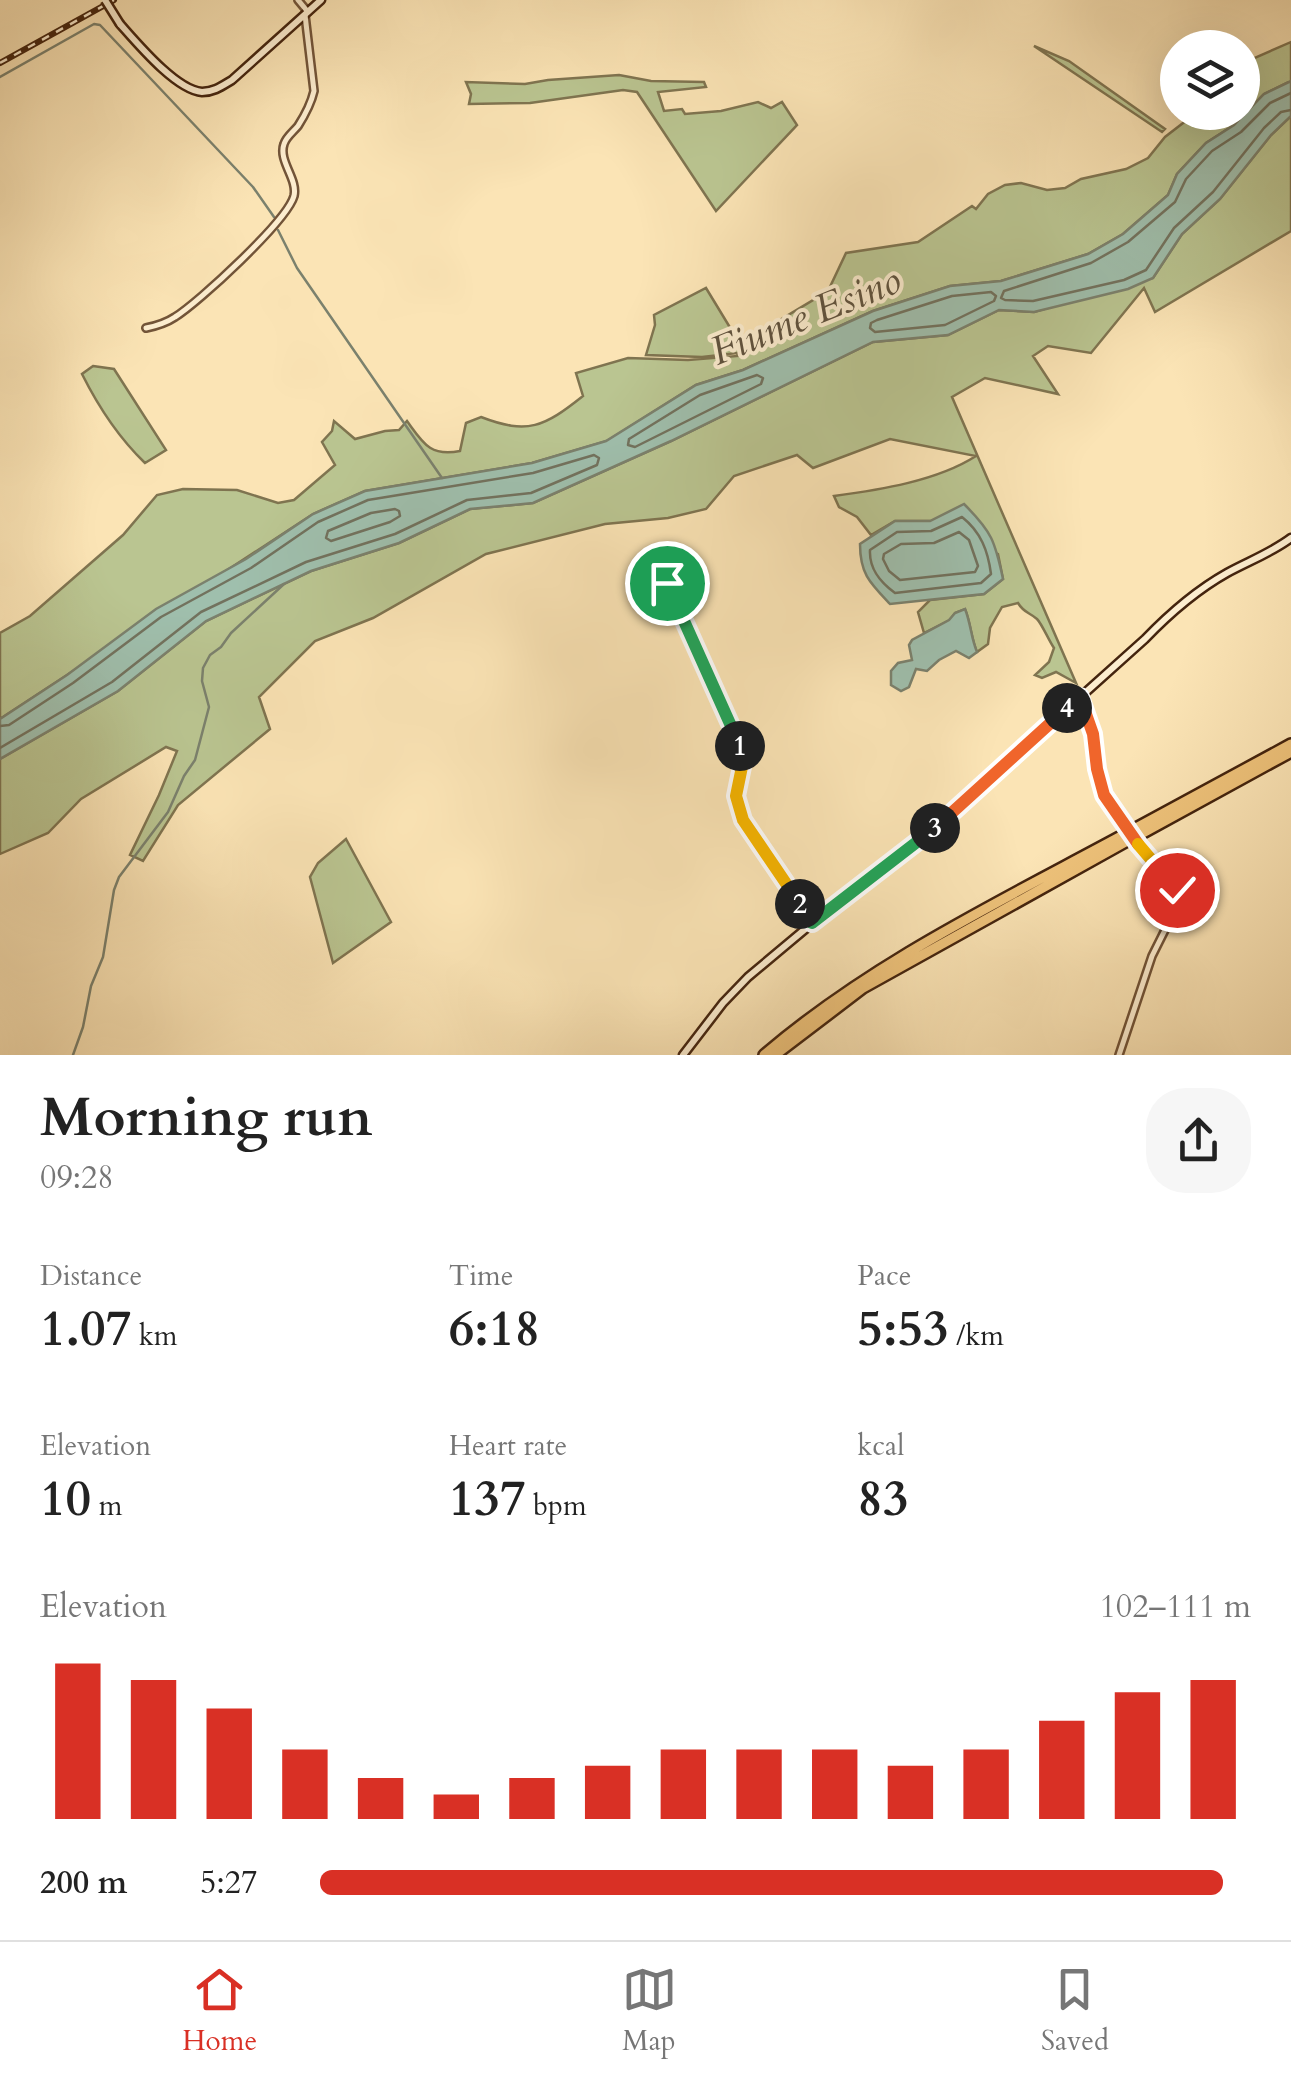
<!DOCTYPE html>
<meta charset="utf-8">
<style>
body{margin:0;font-family:Cardo,serif;background:#f6f6f6;color:#222;height:100vh;display:flex;flex-direction:column;font-size:38px;white-space:nowrap}
*{box-sizing:border-box;margin:0}
p{font-size:32px;color:#767676}
.icon{flex:none;width:55px;height:55px;fill:none;stroke:currentColor;stroke-width:2;stroke-linecap:round;stroke-linejoin:round}
.map{position:relative;height:1055px;overflow:hidden}
.drawer{display:flex;flex-direction:column;background:#fff;flex:1}
.drawer>*{flex:none}
.fabs{position:absolute;left:1160px;top:30px;display:grid;gap:20px}
.fabs a{display:grid;place-items:center;width:100px;height:100px;border-radius:50%;background:#fff;box-shadow:0 10px 40px #0002;font-size:50px}
.pin{position:absolute;display:grid;place-items:center;width:85px;height:85px;color:#fff;margin:-42px;border:5px solid #fff;border-radius:50%;box-shadow:0 2px 10px #0007}
.km{position:absolute;width:50px;height:50px;margin:-25px;border-radius:50%;background:#222;color:#fff;font-size:28px;line-height:50px;text-align:center}
.round{display:grid;place-items:center;flex:none;width:105px;height:105px;border-radius:40px;background:#f6f6f6}
.summary{display:flex;align-items:center;justify-content:space-between;height:170px;padding:0 40px}
h1{font-size:55px;font-weight:700;line-height:75px}
.metrics{display:grid;grid-template-columns:repeat(3,1fr);gap:15px;height:170px;padding:10px 40px}
.metrics div{display:grid;align-content:center}
.metrics b{font-size:50px;font-weight:700}
.metrics small{font-size:28px;font-weight:400}
.metrics p{font-size:28px}
.chart{height:280px;padding:20px 40px}
.chart p{display:flex;justify-content:space-between}
.chart svg{width:100%;height:180px;margin-top:10px;stroke:#d93025;stroke-width:6}
ul{padding:0 40px;list-style:none;font-size:32px}
li{display:grid;grid-template-columns:160px 120px 1fr;align-items:center;height:75px}
li i{height:25px;border-radius:12px;background:#d93025}
.tab-bar{display:flex;justify-content:space-around;align-items:center;height:140px;border-top:2px solid #e0e0e0;background:#fff;font-size:28px;color:#767676}
.tab-bar a{display:grid;justify-items:center;gap:5px}
.tab-bar .current{color:#d93025}
.map>svg:first-child{display:block}
.green{fill:#bac591;stroke:#7f7450;stroke-width:2.5}
.water{fill:#9fbfad;stroke:#7b816d;stroke-width:2.5}
.lines{fill:none;stroke-linecap:round;stroke-linejoin:round}
.shore{stroke:#72725e;stroke-width:2.5}
.stream{stroke:#7b816d;stroke-width:2.5}
.street-casing{stroke:#725438;stroke-width:10}
.secondary-casing{stroke:#44240e;stroke-width:11}
.highway-casing{stroke:#44240e;stroke-width:14}
.street{stroke:#fcedcf;stroke-width:5}
.secondary{stroke:#fcedcf;stroke-width:6}
.highway{stroke:#eec27a;stroke-width:9}
.rail-casing{stroke:#44240e;stroke-width:6}
.rail{stroke:#fcedcf;stroke-width:2.5;stroke-dasharray:8;stroke-linecap:butt}
.secondary-bridge-casing{stroke:#44240e;stroke-width:11;stroke-linecap:butt}
.highway-bridge-casing{stroke:#44240e;stroke-width:14;stroke-linecap:butt}
.secondary-bridge{stroke:#fcedcf;stroke-width:6}
.highway-bridge{stroke:#eec27a;stroke-width:9}
.split-1-casing{stroke:#fff;stroke-width:20}
.split-2-casing{stroke:#fff;stroke-width:20}
.split-3-casing{stroke:#fff;stroke-width:20}
.split-4-casing{stroke:#fff;stroke-width:20}
.split-5-casing{stroke:#fff;stroke-width:20}
.split-6-casing{stroke:#fff;stroke-width:20}
.split-1{stroke:#22a559;stroke-width:12}
.split-2{stroke:#f5b400;stroke-width:12}
.split-3{stroke:#22a559;stroke-width:12}
.split-4{stroke:#f0652b;stroke-width:12}
.split-5{stroke:#f0652b;stroke-width:12}
.split-6{stroke:#f5b400;stroke-width:12}
.labels{text-anchor:middle;dominant-baseline:central;stroke-width:8;stroke-linejoin:round;paint-order:stroke}
.water-label{font-size:40px;font-style:italic;fill:#5f523e;stroke:#fcedcf}
</style>
<div class="map">
<svg width="1291" height="1055" viewBox="0 0 1291 1055">
<rect width="100%" height="100%" fill="#fbe4b5"/>
<filter id="stains"><feTurbulence type="fractalNoise" baseFrequency=".002" numOctaves="4"/><feColorMatrix values="0 0 0 0 .2 0 0 0 0 .09 0 0 0 0 .02 0 0 0 .5 -.17"/></filter>
<radialGradient id="worn" r=".72"><stop offset=".6" stop-color="#630" stop-opacity="0"/><stop offset="1" stop-color="#630" stop-opacity=".3"/></radialGradient>
<!-- green -->
<path class="green" d="M1291,42V81L1264,94L1234,125L1206,143L1177,174L1168,195L1123,234L1088,254L1001,281L950,286L873,311L743,370L696,385L607,441L532,463L365,491L313,514L0,719V633L30,616L123,535L157,495L183,489L237,490L278,503L294,500L335,465L322,442L332,431L334,421L355,439L385,431L399,430L407,421C423,443 430,457 460,451L466,423L481,417C528,435 544,427 583,396L576,373L628,358L688,360L738,356L737,353L702,357L646,355L655,325L654,315L706,288L740,344L828,291L846,253L918,242L972,206L976,209L988,194L1005,185L1021,183L1047,190L1065,188L1081,179L1126,169L1148,158L1165,137L1196,113L1242,112L1243,63Z
M1034,46L1069,61L1165,129L1162,132Z
M619,75L651,81L704,82L706,87L658,92L664,111L682,109L685,114L721,111L758,102L771,108L782,102L797,125L716,211L637,92L623,90L530,103L469,104L471,94L466,82L525,84L548,80Z
M1291,116V231L1155,312L1144,288L1091,353L1048,346L1033,356L1058,394L985,378L952,397L1076,683L1056,672L1042,678L1035,675L1049,662L1054,648C1049,641 1042,624 1037,619C1029,612 1024,613 1018,603L1002,607L990,628L988,644L977,652C971,638 971,624 965,609L955,613L950,620L924,633L918,612L930,600L984,594L1003,579L998,554L930,521H895L871,535L857,517L839,507L834,496C879,490 937,481 976,456L890,439L813,468L797,455L734,476L706,509L668,518L605,524L486,554L373,618L315,641L259,697L270,729L178,805L143,861L130,855L159,795L177,751L166,747L81,799L48,833L0,854V759L118,691L206,621L311,571L399,543L470,509L533,503L671,441L873,342L948,335L999,310L1034,312L1153,278L1182,234L1220,199L1271,135Z
M93,366L114,369L166,450L145,463C119,438 98,406 82,374Z
M346,839L391,922L333,963L310,877L318,863Z"/>
<!-- water -->
<path class="water" d="M1291,81V116L1271,135L1220,199L1182,234L1153,278L1128,289L1034,312L999,310L948,335L873,342L671,441L533,503L470,509L399,543L311,571L206,621L118,691L0,759V719L67,675L156,609L246,559L313,514L365,491L532,463L606,441L696,385L743,370L873,311L950,286L1001,281L1088,254L1123,234L1168,195L1177,174L1206,143L1234,125L1264,94Z
M964,504C992,532 995,541 1003,579L984,594L890,604C870,583 860,574 860,544L895,521H930Z
M965,609C971,624 971,638 977,652L969,658L956,651L939,660L927,671L916,669L909,687L901,691L891,685V671L898,663L912,660L909,645L912,640L949,620L955,613Z"/>
<g class="lines">
<!-- shore -->
<path class="shore" d="M1291,93L1270,103L1241,132L1212,151L1186,179L1175,202L1128,242L1091,263L1004,291L1001,298L1005,300L1033,301L1124,280L1146,270L1174,228L1213,192L1264,128L1281,112L1291,110
M991,292L996,296L994,301L945,325L875,332L870,328L871,323L877,320L952,296Z
M757,375L763,378L761,384L635,447L628,445L629,439L700,395Z
M395,509L399,511L400,516L390,522L331,541L326,538L328,531L371,513Z
M962,517C981,532 988,551 991,574L981,583L895,593C880,582 869,569 870,550L897,532L931,531Z
M959,532L969,540L978,566L975,572L900,580L889,571L883,559L884,554L901,544L934,543Z
M0,726L9,725L73,683L161,617L251,568L318,522L368,500L533,473L594,455L599,458L597,465L531,493L467,500L395,534L306,562L201,612L112,682L0,748"/>
<!-- stream -->
<path class="stream" d="M0,77L94,24L100,25L253,187L274,217
M278,230L297,268L442,478
M73,1055L83,1027L91,986L103,957L114,890L119,877L168,812L184,776L195,760L209,707L202,681L203,668L210,655L221,647L231,633L284,584"/>
<!-- street casing -->
<g class="street-casing">
<path id="street" d="M298,0L308,12
M146,328C156,326 166,323 175,317C198,303 287,221 294,196C298,179 278,161 284,144C286,137 293,132 298,126C305,115 311,104 314,91L305,15
M667,583L736,733L744,757L736,796L743,820L812,923
M1080,697L1093,735L1097,769L1104,795L1143,851L1177,890V906L1152,956L1119,1055"/>
</g>
<!-- secondary casing -->
<g class="secondary-casing">
<path id="secondary" d="M120,24C137,43 176,90 202,92C214,92 222,86 232,80L321,0
M683,1055L723,1003L748,977L834,905L921,840L1145,639C1170,613 1195,591 1227,573C1249,561 1271,553 1291,538"/>
</g>
<!-- highway casing -->
<g class="highway-casing">
<path id="highway" d="M1136,828L1291,744
M1141,834L1291,752
M764,1055C871,963 1001,901 1125,834
M775,1055L863,988L1129,840"/>
</g>
<!-- street -->
<use href="#street" class="street"/>
<!-- secondary -->
<use href="#secondary" class="secondary"/>
<!-- highway -->
<use href="#highway" class="highway"/>
<!-- rail casing -->
<g class="rail-casing">
<path id="rail" d="M0,63L114,0"/>
</g>
<!-- rail -->
<use href="#rail" class="rail"/>
<!-- secondary-bridge casing -->
<g class="secondary-bridge-casing">
<path id="secondary-bridge" d="M105,0L120,24"/>
</g>
<!-- highway-bridge casing -->
<g class="highway-bridge-casing">
<path id="highway-bridge" d="M1125,834L1136,828
M1129,840L1141,834"/>
</g>
<!-- secondary-bridge -->
<use href="#secondary-bridge" class="secondary-bridge"/>
<!-- highway-bridge -->
<use href="#highway-bridge" class="highway-bridge"/>
</g>
<g class="lines">
<!-- split-1 casing -->
<g class="split-1-casing">
<path id="split-1" d="M667,583L740,746"/>
</g>
<!-- split-2 casing -->
<g class="split-2-casing">
<path id="split-2" d="M740,746L744,757L736,796L743,820L800,904"/>
</g>
<!-- split-3 casing -->
<g class="split-3-casing">
<path id="split-3" d="M800,904L812,923L935,828"/>
</g>
<!-- split-4 casing -->
<g class="split-4-casing">
<path id="split-4" d="M935,828L1067,708"/>
</g>
<!-- split-5 casing -->
<g class="split-5-casing">
<path id="split-5" d="M1067,708L1080,697L1093,734L1097,769L1104,795L1138,844"/>
</g>
<!-- split-6 casing -->
<g class="split-6-casing">
<path id="split-6" d="M1138,844L1177,890"/>
</g>
<!-- split-1 -->
<use href="#split-1" class="split-1"/>
<!-- split-2 -->
<use href="#split-2" class="split-2"/>
<!-- split-3 -->
<use href="#split-3" class="split-3"/>
<!-- split-4 -->
<use href="#split-4" class="split-4"/>
<!-- split-5 -->
<use href="#split-5" class="split-5"/>
<!-- split-6 -->
<use href="#split-6" class="split-6"/>
</g>
<g class="labels">
<!-- water labels -->
<g class="water-label">
<text transform="translate(806 316) rotate(-22)">Fiume Esino</text>
</g>
</g>
<rect width="100%" height="100%" filter="url(#stains)"/>
<rect width="100%" height="100%" fill="url(#worn)"/>
</svg>
<div class="fabs">
<a><svg class="icon" aria-label="layers" viewBox="0 0 24 24"><path d="M12 4l9 5-9 5-9-5zM3 14l9 5 9-5"/></svg></a>
</div>
<div class="pin" style="left:667px;top:583px;background:#1e9e55"><svg class="icon" aria-label="arrive" viewBox="0 0 24 24"><path d="M6 21V4h12l-3 4 3 4H6"/></svg></div>
<div class="pin" style="left:1177px;top:890px;background:#d93025"><svg class="icon" aria-label="check" viewBox="0 0 24 24"><path d="M5 12l5 5 9-10"/></svg></div>
<b class="km" style="left:740px;top:746px">1</b>
<b class="km" style="left:800px;top:904px">2</b>
<b class="km" style="left:935px;top:828px">3</b>
<b class="km" style="left:1067px;top:708px">4</b>
</div>
<section class="drawer">
<div class="summary"><div><h1>Morning run</h1><p>09:28</p></div><a class="round"><svg class="icon" aria-label="share" viewBox="0 0 24 24"><path d="M12 15V3M7 8l5-5 5 5M5 13v7h14v-7"/></svg></a></div>
<div class="metrics">
<div><p>Distance</p><b>1.07<small> km</small></b></div>
<div><p>Time</p><b>6:18</b></div>
<div><p>Pace</p><b>5:53<small> /km</small></b></div>
</div>
<div class="metrics">
<div><p>Elevation</p><b>10<small> m</small></b></div>
<div><p>Heart rate</p><b>137<small> bpm</small></b></div>
<div><p>kcal</p><b>83</b></div>
</div>
<div class="chart"><p><span>Elevation</span>102–111 m</p>
<svg viewBox="0 0 160 44" preserveAspectRatio="none"><path d="M5 44V6M15 44V10M25 44V17M35 44V27M45 44V34M55 44V38M65 44V34M75 44V31M85 44V27M95 44V27M105 44V27M115 44V31M125 44V27M135 44V20M145 44V13M155 44V10"/></svg>
</div>
<ul>
<li><b>200 m</b>5:27<i style="width:97%"></i></li>
</ul>
</section>
<nav class="tab-bar">
<a class="current"><svg class="icon" aria-label="home" viewBox="0 0 24 24"><path d="M3 11l9-7 9 7M6 9v11h12V9"/></svg>Home</a>
<a><svg class="icon" aria-label="map" viewBox="0 0 24 24"><path d="M3 6l6-2 6 2 6-2v14l-6 2-6-2-6 2zM9 4v14M15 6v14"/></svg>Map</a>
<a><svg class="icon" aria-label="saved" viewBox="0 0 24 24"><path d="M7 4h10v16l-5-4-5 4z"/></svg>Saved</a>
</nav>
